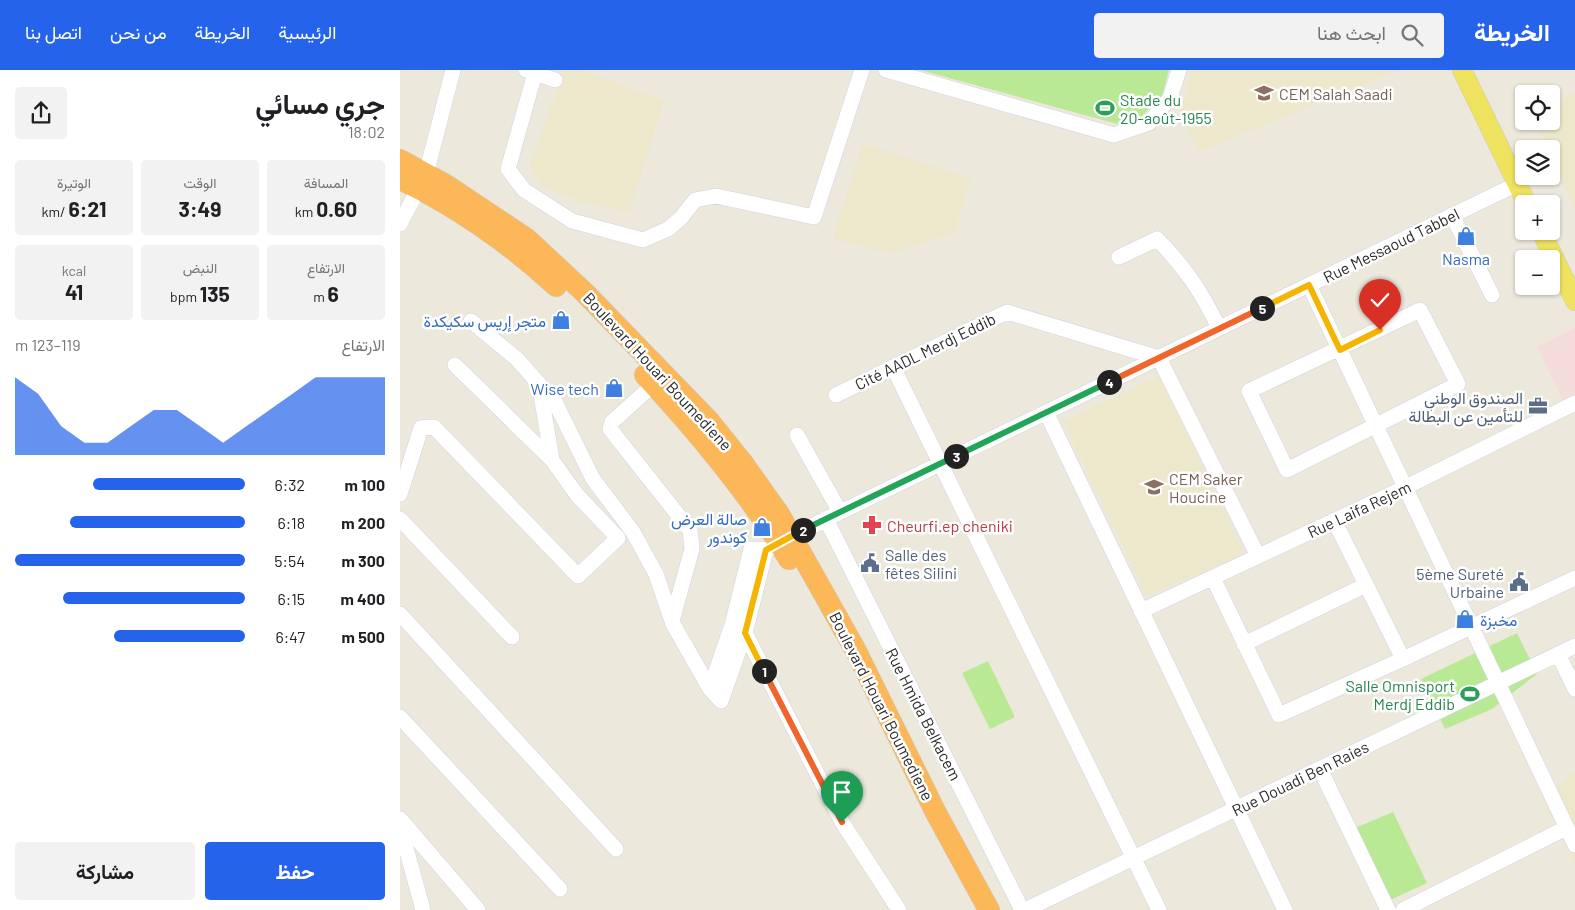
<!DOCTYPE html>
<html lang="ar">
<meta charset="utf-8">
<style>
body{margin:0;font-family:Barlow,Vazirmatn,sans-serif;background:#f2f2f2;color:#202124;direction:rtl;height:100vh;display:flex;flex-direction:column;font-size:19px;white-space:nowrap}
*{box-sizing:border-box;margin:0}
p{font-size:16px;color:#757577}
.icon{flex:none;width:28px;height:28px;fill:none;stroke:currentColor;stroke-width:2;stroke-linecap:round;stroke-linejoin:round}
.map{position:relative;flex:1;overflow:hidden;direction:ltr}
.details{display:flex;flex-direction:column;background:#fff;width:400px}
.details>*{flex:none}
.fabs{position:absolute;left:1115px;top:15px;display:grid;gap:10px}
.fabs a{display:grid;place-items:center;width:45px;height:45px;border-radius:5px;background:#fff;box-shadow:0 1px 4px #0004;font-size:25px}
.pin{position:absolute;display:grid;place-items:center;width:42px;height:42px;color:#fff;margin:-51px -21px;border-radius:50% 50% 50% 0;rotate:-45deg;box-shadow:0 0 5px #0007}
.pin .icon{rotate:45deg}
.km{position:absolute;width:25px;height:25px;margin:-12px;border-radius:50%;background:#222;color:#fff;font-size:14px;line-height:25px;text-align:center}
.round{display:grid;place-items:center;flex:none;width:52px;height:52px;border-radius:5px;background:#f2f2f2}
.summary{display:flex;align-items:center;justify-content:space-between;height:85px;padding:0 15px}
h1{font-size:28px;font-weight:700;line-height:38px}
.metrics{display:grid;grid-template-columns:repeat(3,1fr);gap:8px;height:85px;padding:5px 15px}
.metrics div{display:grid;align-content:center;border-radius:5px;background:#f2f2f2;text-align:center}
.metrics b{font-size:21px;font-weight:700}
.metrics small{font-size:14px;font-weight:400}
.metrics p{font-size:14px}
.chart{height:140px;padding:10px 15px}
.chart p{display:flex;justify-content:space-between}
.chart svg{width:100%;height:90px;margin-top:5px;fill:#2563eb;opacity:.7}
.primary-button{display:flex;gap:10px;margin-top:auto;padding:10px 15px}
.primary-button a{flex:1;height:58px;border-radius:5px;background:#2563eb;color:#fff;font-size:20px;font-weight:700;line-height:58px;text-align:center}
.primary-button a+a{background:#f2f2f2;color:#202124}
ul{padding:0 15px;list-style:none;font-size:16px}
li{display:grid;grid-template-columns:80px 60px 1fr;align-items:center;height:38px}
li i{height:12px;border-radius:6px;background:#2563eb}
header{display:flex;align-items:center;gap:30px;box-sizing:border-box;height:70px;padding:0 25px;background:#2563eb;color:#fff}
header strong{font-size:24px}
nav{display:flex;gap:28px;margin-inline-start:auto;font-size:18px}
.search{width:350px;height:45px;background:#f2f2f2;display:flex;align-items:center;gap:12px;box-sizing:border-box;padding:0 18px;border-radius:5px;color:#757577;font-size:19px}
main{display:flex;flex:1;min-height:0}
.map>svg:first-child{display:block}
.education{fill:#ede7cc}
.medical{fill:#f3dcda}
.pitch{fill:#b9e995}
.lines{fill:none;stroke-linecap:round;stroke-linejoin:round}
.minor-casing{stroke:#d2d2e3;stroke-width:16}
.major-casing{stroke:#c8c8c8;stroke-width:20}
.highway-casing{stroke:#c8c8c8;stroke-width:22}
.minor{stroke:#fff;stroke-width:15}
.major{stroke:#eee25f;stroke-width:19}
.highway{stroke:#fcb758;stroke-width:21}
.split-1-casing{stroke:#fff;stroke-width:10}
.split-2-casing{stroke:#fff;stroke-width:10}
.split-3-casing{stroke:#fff;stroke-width:10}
.split-4-casing{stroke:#fff;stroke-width:10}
.split-5-casing{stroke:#fff;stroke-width:10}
.split-6-casing{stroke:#fff;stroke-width:10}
.split-1{stroke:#f0652b;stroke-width:6}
.split-2{stroke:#f5b400;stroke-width:6}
.split-3{stroke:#22a559;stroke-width:6}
.split-4{stroke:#22a559;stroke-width:6}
.split-5{stroke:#f0652b;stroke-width:6}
.split-6{stroke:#f5b400;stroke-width:6}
.labels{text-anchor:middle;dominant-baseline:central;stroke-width:5;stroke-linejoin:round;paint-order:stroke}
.education-label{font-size:16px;fill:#785e54;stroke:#fff;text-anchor:start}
.leisure-label{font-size:16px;fill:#27864d;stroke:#fff;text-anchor:start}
.street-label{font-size:16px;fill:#2a2a2a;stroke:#fff}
.shop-label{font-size:16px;fill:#366cbe;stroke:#fff;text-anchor:end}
.service-label{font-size:16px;fill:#4e5e75;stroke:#fff;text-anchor:end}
.health-label{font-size:16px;fill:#be3a42;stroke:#fff;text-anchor:start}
</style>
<header>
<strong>الخريطة</strong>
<div class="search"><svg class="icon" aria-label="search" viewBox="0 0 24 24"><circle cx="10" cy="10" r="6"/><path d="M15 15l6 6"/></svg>ابحث هنا</div>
<nav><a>الرئيسية</a><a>الخريطة</a><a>من نحن</a><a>اتصل بنا</a></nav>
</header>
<main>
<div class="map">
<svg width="1175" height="840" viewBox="0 0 1175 840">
<rect width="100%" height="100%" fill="#ece8dc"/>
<!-- education -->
<path class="education" d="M165,0H182L264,31L229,143L182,132L142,117L129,96Z
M792,0H999L799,82L779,45Z
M1175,23V139L1151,87V79H1148L1135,51H1151V35Z
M462,74L571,107L555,163L492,183L433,169Z
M760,306L844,484L747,526L663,351Z
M1175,702V795L1142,728Z"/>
<!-- medical -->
<path class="medical" d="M1175,258V324L1163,330L1137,277Z"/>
<!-- pitch -->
<path class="pitch" d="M520,0H769L762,26L737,51L721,55Z
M1117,563L1137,604L1092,639L1045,659L1021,609Z
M588,591L615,647L590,659L562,603Z
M993,742L1027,813L988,831L955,758Z"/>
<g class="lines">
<!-- minor casing -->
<g class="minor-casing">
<path id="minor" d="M126,0L155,10
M486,0L714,65L749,53L770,28L779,0
M135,3L108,99L124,120L172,151L243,170L268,159L281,148L295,130L316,126L414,147L462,0
M1052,145L1092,225
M0,154L26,104L53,0
M719,187L757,169C785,197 802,223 819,258
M909,215L1175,775
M1020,240L1058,314L887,400L849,321Z
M71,251L117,289L155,332L193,409L233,462L256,504L273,554L310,619L321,631L345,563L366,480
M55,295L152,390L139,313
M493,297L759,840
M254,314L212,352L210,359L290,460L292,479L272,551
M436,325L607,242L759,288L858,486
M646,342L885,840
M397,365L440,442
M0,424L21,358L34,357L178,506L218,468L177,425L152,390
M0,449L112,567
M426,449L622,840
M366,480L426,449L1117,114
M813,508L879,645L1003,589L934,450
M741,541L1006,417L1175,333
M0,544L216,779
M332,555L345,563L442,752L499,840
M844,574L966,515
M1158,584L1175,619
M1003,589L1175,508
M310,619L332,555L351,479L366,480
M0,647L160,819
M920,699L988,840
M0,749L78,840
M0,756L23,840
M625,840L1175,576
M1003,840L1166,758"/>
</g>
<!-- major casing -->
<g class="major-casing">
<path id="major" d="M1062,0L1127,134
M1141,161L1175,231"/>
</g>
<!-- highway casing -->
<g class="highway-casing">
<path id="highway" d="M0,90L46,115L127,169L185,223L248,288L310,352L342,392L379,444L456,581L536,743L589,840
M0,109C55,135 112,175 156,216
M245,305C298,362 348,422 389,489"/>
</g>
<!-- minor -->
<use href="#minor" class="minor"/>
<!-- major -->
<use href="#major" class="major"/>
<!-- highway -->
<use href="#highway" class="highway"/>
</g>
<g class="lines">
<!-- split-1 casing -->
<g class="split-1-casing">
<path id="split-1" d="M364,601L442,752"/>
</g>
<!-- split-2 casing -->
<g class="split-2-casing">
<path id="split-2" d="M364,601L345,563L366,480L403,460"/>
</g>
<!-- split-3 casing -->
<g class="split-3-casing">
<path id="split-3" d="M403,460L556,386"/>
</g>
<!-- split-4 casing -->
<g class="split-4-casing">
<path id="split-4" d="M556,386L709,312"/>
</g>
<!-- split-5 casing -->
<g class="split-5-casing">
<path id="split-5" d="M709,312L862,238"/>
</g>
<!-- split-6 casing -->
<g class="split-6-casing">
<path id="split-6" d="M862,238L909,215L940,280L980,260"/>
</g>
<!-- split-1 -->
<use href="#split-1" class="split-1"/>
<!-- split-2 -->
<use href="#split-2" class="split-2"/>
<!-- split-3 -->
<use href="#split-3" class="split-3"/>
<!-- split-4 -->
<use href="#split-4" class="split-4"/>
<!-- split-5 -->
<use href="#split-5" class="split-5"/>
<!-- split-6 -->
<use href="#split-6" class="split-6"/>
</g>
<!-- icons -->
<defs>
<g id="school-bare" transform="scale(1.5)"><path d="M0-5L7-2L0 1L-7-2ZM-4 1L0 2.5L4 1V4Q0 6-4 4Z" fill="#8d6e63" stroke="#fff" stroke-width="2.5" paint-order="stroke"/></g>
<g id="stadium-bare" transform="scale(1.5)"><path d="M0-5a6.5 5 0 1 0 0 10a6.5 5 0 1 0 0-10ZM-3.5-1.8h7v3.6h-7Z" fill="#2e9e5b" stroke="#fff" stroke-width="2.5" paint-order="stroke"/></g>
<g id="shop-bare" transform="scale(1.5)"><path d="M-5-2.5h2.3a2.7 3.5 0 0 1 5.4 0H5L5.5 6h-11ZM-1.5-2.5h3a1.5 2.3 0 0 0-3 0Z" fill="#3f7fe0" stroke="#fff" stroke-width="2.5" paint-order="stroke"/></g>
<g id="office-bare" transform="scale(1.5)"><path d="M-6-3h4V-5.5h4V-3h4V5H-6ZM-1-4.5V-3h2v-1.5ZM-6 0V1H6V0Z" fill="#5c6f8a" stroke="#fff" stroke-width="2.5" paint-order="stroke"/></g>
<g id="pharmacy-bare" transform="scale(1.5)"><path d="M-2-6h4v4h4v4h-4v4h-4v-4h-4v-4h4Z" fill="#e0444e" stroke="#fff" stroke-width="2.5" paint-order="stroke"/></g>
<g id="civic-bare" transform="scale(1.5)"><path d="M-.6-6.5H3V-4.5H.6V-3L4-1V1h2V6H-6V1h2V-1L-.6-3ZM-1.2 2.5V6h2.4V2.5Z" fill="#5c6f8a" stroke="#fff" stroke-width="2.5" paint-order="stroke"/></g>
</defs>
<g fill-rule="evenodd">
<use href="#school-bare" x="864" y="23"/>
<use href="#stadium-bare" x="705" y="38"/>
<use href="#shop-bare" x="1066" y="166"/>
<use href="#shop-bare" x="161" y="250"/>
<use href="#shop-bare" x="214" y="318"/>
<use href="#office-bare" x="1138" y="336"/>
<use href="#school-bare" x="754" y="417"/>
<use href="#pharmacy-bare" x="472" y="455"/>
<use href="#shop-bare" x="362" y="457"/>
<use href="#civic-bare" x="470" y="493"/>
<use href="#civic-bare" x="1119" y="512"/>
<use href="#shop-bare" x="1065" y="549"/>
<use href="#stadium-bare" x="1070" y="624"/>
</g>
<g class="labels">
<!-- education labels -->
<g class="education-label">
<text x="879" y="23">CEM Salah Saadi</text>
<text x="769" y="408">CEM Saker<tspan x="769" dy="18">Houcine</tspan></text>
</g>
<!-- leisure labels -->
<g class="leisure-label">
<text x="720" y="29">Stade du<tspan x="720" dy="18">20-août-1955</tspan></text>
<text x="1055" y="615" text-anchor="end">Salle Omnisport<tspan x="1055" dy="18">Merdj Eddib</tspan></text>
</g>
<!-- street labels -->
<g class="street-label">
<text transform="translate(991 175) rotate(-26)">Rue Messaoud Tabbel</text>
<text transform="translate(525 281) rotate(-26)">Cité AADL Merdj Eddib</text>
<text transform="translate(258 301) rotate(47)">Boulevard Houari Boumediene</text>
<text transform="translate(959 439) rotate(-25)">Rue Laifa Rejem</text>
<text transform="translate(482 636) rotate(63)">Boulevard Houari Boumediene</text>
<text transform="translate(524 644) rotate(63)">Rue Hmida Belkacem</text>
<text transform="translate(900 708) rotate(-26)">Rue Douadi Ben Raies</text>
</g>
<!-- shop labels -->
<g class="shop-label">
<text x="1066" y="188" text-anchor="middle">Nasma</text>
<text x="146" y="250">متجر إريس سكيكدة</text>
<text x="199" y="318">Wise tech</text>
<text x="347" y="448">صالة العرض<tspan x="347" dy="18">كوندور</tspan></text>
<text x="1080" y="549" text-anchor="start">مخبزة</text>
</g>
<!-- service labels -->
<g class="service-label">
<text x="1123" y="327">الصندوق الوطني<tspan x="1123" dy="18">للتأمين عن البطالة</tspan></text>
<text x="485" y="484" text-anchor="start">Salle des<tspan x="485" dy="18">fêtes Silini</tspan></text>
<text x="1104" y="503">5ème Sureté<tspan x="1104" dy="18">Urbaine</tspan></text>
</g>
<!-- health labels -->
<g class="health-label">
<text x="487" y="455">Cheurfi.ep cheniki</text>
</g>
</g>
</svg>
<div class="fabs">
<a><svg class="icon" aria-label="locate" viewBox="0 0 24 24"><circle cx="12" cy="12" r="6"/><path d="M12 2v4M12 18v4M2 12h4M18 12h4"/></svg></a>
<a><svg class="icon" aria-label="layers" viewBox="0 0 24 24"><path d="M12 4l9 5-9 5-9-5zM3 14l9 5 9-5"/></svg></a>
<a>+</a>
<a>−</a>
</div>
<div class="pin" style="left:442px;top:752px;background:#1e9e55"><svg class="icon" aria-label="arrive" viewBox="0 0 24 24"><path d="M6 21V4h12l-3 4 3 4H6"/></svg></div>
<div class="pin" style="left:980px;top:260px;background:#d93025"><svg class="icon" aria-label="check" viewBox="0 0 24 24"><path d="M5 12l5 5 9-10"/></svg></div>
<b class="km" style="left:364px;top:601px">1</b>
<b class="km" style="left:403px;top:460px">2</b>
<b class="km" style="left:556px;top:386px">3</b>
<b class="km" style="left:709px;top:312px">4</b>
<b class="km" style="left:862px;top:238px">5</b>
</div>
<section class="details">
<div class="summary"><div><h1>جري مسائي</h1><p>18:02</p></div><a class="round"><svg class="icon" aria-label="share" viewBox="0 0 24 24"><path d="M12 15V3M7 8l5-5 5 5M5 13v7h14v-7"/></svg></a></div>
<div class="metrics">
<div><p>المسافة</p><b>0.60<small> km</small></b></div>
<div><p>الوقت</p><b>3:49</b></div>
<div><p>الوتيرة</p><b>6:21<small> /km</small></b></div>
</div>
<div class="metrics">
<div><p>الارتفاع</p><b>6<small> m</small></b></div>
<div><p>النبض</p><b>135<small> bpm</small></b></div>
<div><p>kcal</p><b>41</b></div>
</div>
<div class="chart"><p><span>الارتفاع</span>119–123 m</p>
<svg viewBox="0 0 160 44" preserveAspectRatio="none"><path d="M0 44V6L10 14L20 30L30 38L40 38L50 30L60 22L70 22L80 30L90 38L100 30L110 22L120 14L130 6L140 6L150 6L160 6V44z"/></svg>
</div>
<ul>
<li><b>100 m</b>6:32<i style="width:66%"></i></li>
<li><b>200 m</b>6:18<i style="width:76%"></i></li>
<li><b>300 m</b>5:54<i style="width:100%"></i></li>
<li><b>400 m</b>6:15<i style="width:79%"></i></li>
<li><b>500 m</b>6:47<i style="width:57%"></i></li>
</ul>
<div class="primary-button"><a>حفظ</a><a>مشاركة</a></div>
</section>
</main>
